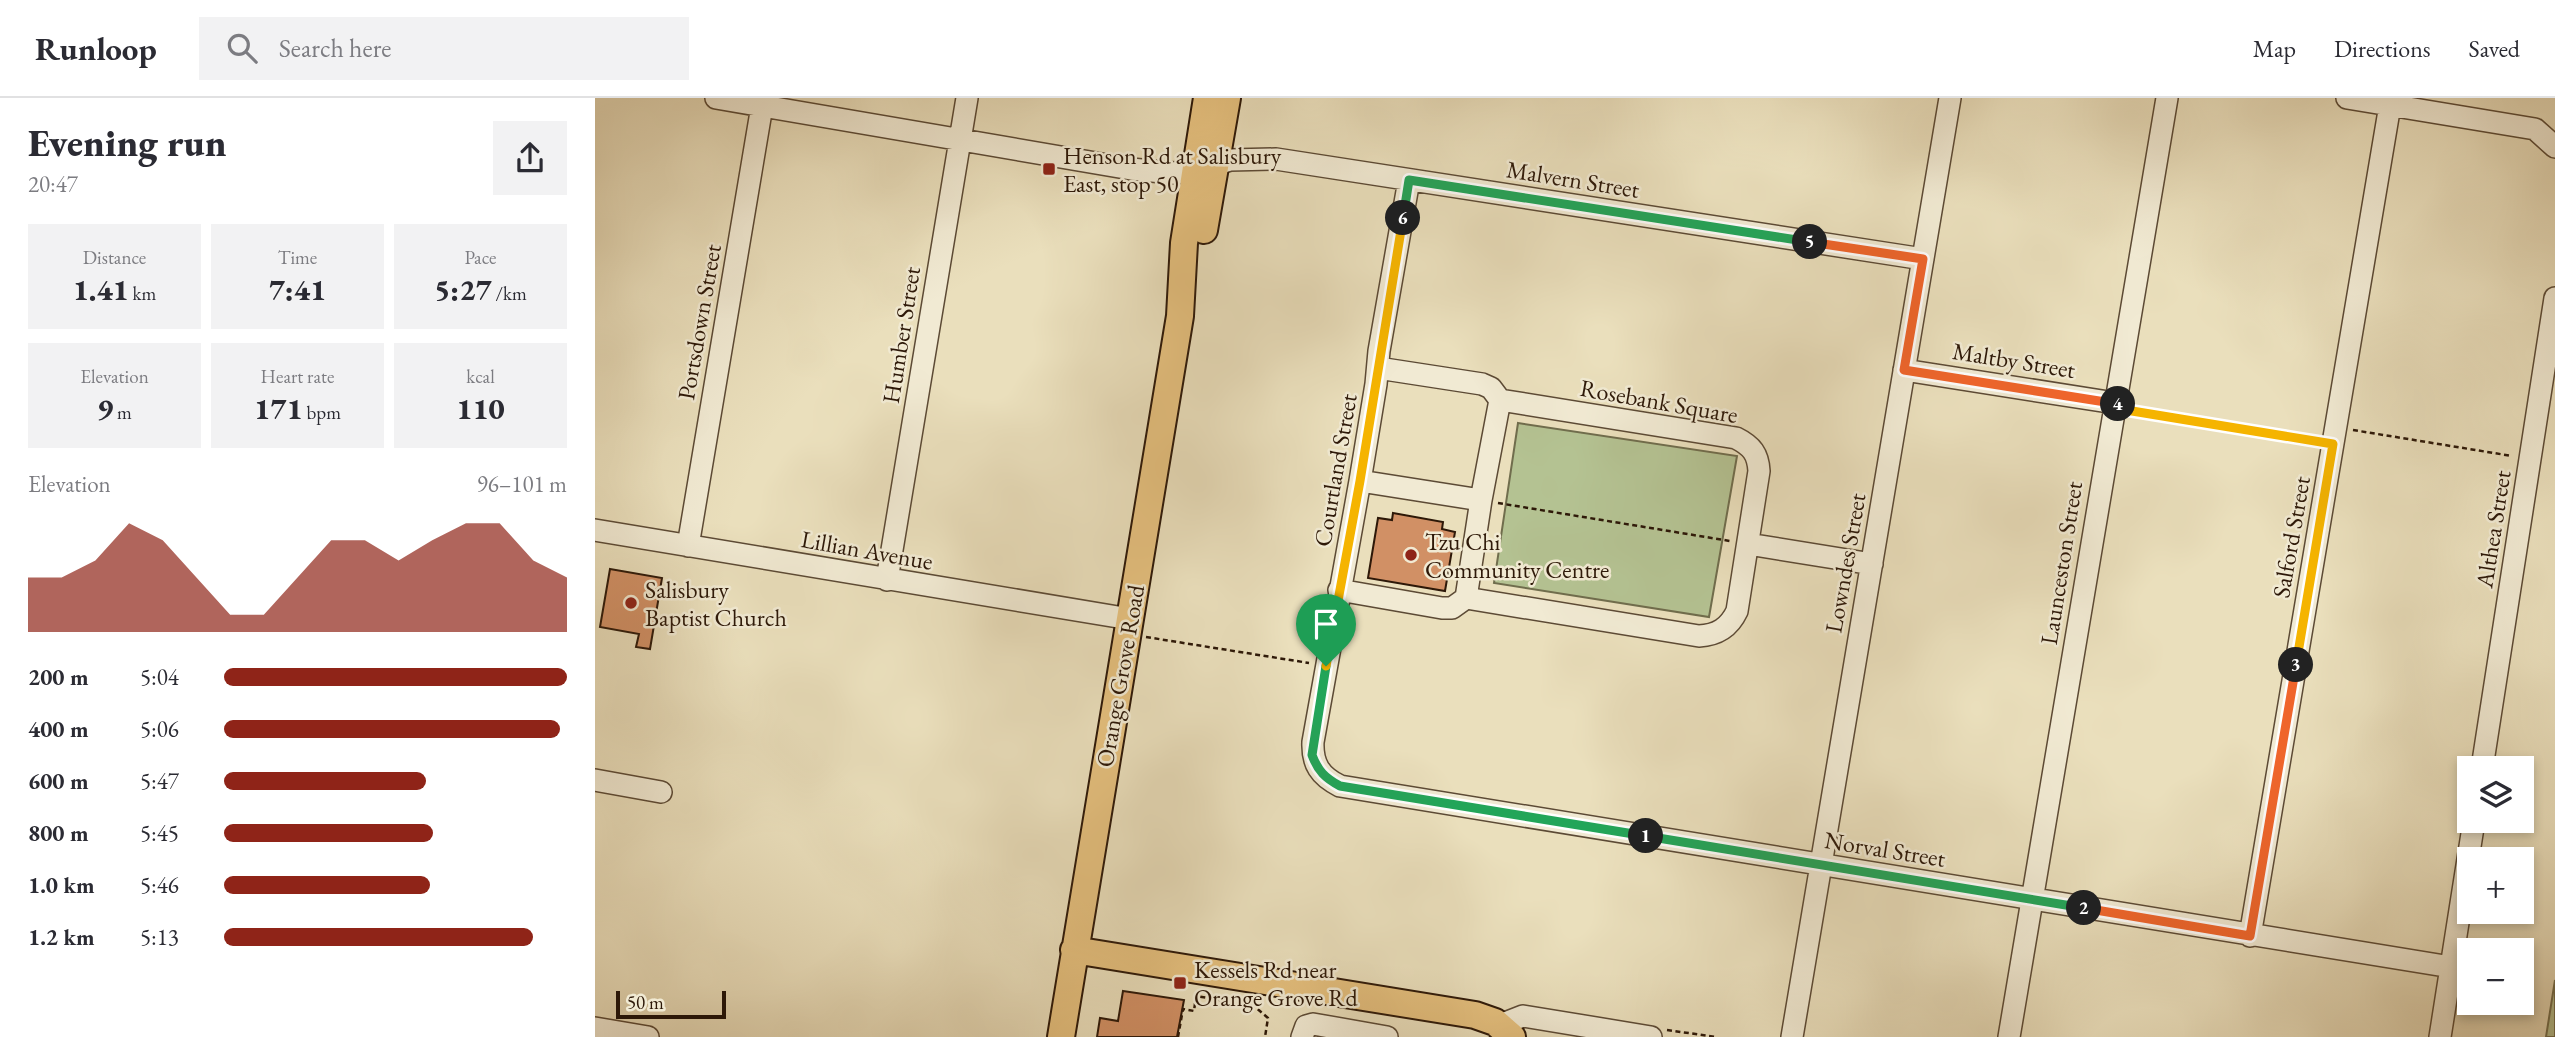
<!DOCTYPE html>
<meta charset="utf-8">
<style>
body{margin:0;font-family:"EB Garamond",serif;background:#f2f2f3;color:#2b2b33;height:100vh;display:flex;flex-direction:column;font-size:26px;white-space:nowrap}
*{box-sizing:border-box;margin:0}
p{font-size:23px;color:#7c7c81}
.icon{flex:none;width:38px;height:38px;fill:none;stroke:currentColor;stroke-width:2;stroke-linecap:round;stroke-linejoin:round}
.map{position:relative;flex:1;overflow:hidden}
.side{display:flex;flex-direction:column;background:#fff;width:595px}
.side>*{flex:none}
.buttons{position:absolute;left:1862px;top:658px;display:grid;gap:14px}
.buttons a{display:grid;place-items:center;width:77px;height:77px;border-radius:0px;background:#fff;box-shadow:0 4px 10px #0003;font-size:35px}
.scale{position:absolute;left:21px;bottom:18px;width:110px;box-sizing:border-box;padding-left:7px;border:4px solid #2d1808;border-top:0;font-size:19px;line-height:24px;white-space:nowrap;color:#2d1808;-webkit-text-stroke:5px #f1ead3;paint-order:stroke}
.pin{position:absolute;display:grid;place-items:center;width:60px;height:60px;color:#fff;margin:-72px -30px;border-radius:50% 50% 50% 0;rotate:-45deg;box-shadow:0 0 7px #0007}
.pin .icon{rotate:45deg}
.km{position:absolute;width:35px;height:35px;margin:-18px;border-radius:50%;background:#222;color:#fff;font-size:19px;line-height:35px;text-align:center}
.round{display:grid;place-items:center;flex:none;width:74px;height:74px;border-radius:0px;background:#f2f2f3}
.head{display:flex;align-items:center;justify-content:space-between;height:119px;padding:0 28px}
h1{font-size:38px;font-weight:800;line-height:52px}
.figures{display:grid;grid-template-columns:repeat(3,1fr);gap:10px;height:119px;padding:7px 28px}
.figures div{display:grid;align-content:center;border-radius:0px;background:#f2f2f3;text-align:center}
.figures b{font-size:30px;font-weight:800}
.figures small{font-size:19px;font-weight:400}
.figures p{font-size:19px}
.chart{height:196px;padding:14px 28px}
.chart p{display:flex;justify-content:space-between}
.chart svg{width:100%;height:126px;margin-top:7px;fill:#8f2418;opacity:.7}
ul{padding:0 28px;list-style:none;font-size:23px}
li{display:grid;grid-template-columns:112px 84px 1fr;align-items:center;height:52px}
li i{height:18px;border-radius:9px;background:#8f2418}
header{display:flex;align-items:center;gap:42px;box-sizing:border-box;height:98px;padding:0 35px;background:#fff;border-bottom:2px solid #e1e1e2}
header strong{font-size:33px}
nav{display:flex;gap:38px;margin-inline-start:auto;font-size:24px}
.search{width:490px;height:63px;background:#f2f2f3;display:flex;align-items:center;gap:18px;box-sizing:border-box;padding:0 24px;border-radius:0px;color:#7c7c81;font-size:26px}
main{display:flex;flex:1;min-height:0}
.map>svg:first-child{display:block}
.green{fill:#b4c292;stroke:#706d4d;stroke-width:2}
.building{fill:#d19065;stroke:#2d1808;stroke-width:2}
.lines{fill:none;stroke-linecap:round;stroke-linejoin:round}
.minor-casing{stroke:#5c4a35;stroke-width:24}
.major-casing{stroke:#2d1808;stroke-width:30}
.path{stroke:#2d1808;stroke-width:2.5;stroke-dasharray:5 3.5;stroke-linecap:butt}
.minor{stroke:#f1ead3;stroke-width:21}
.major{stroke:#e5c07e;stroke-width:26}
.split-1-casing{stroke:#fff;stroke-width:14}
.split-2-casing{stroke:#fff;stroke-width:14}
.split-3-casing{stroke:#fff;stroke-width:14}
.split-4-casing{stroke:#fff;stroke-width:14}
.split-5-casing{stroke:#fff;stroke-width:14}
.split-6-casing{stroke:#fff;stroke-width:14}
.split-7-casing{stroke:#fff;stroke-width:14}
.split-1{stroke:#22a559;stroke-width:9}
.split-2{stroke:#22a559;stroke-width:9}
.split-3{stroke:#f0652b;stroke-width:9}
.split-4{stroke:#f5b400;stroke-width:9}
.split-5{stroke:#f0652b;stroke-width:9}
.split-6{stroke:#22a559;stroke-width:9}
.split-7{stroke:#f5b400;stroke-width:9}
.poi-dot{fill:#8f2418;stroke:#f1ead3;stroke-width:2.5}
.labels{text-anchor:middle;dominant-baseline:central;stroke-width:5;stroke-linejoin:round;paint-order:stroke}
.poi-label{font-size:24px;fill:#2d1808;stroke:#f1ead3;text-anchor:start}
.street-label{font-size:24px;fill:#2d1808;stroke:#f1ead3}
</style>
<header>
<strong>Runloop</strong>
<div class="search"><svg class="icon" aria-label="search" viewBox="0 0 24 24"><circle cx="10" cy="10" r="6"/><path d="M15 15l6 6"/></svg>Search here</div>
<nav><a>Map</a><a>Directions</a><a>Saved</a></nav>
</header>
<main>
<section class="side">
<div class="head"><div><h1>Evening run</h1><p>20:47</p></div><a class="round"><svg class="icon" aria-label="share" viewBox="0 0 24 24"><path d="M12 15V3M7 8l5-5 5 5M5 13v7h14v-7"/></svg></a></div>
<div class="figures">
<div><p>Distance</p><b>1.41<small> km</small></b></div>
<div><p>Time</p><b>7:41</b></div>
<div><p>Pace</p><b>5:27<small> /km</small></b></div>
</div>
<div class="figures">
<div><p>Elevation</p><b>9<small> m</small></b></div>
<div><p>Heart rate</p><b>171<small> bpm</small></b></div>
<div><p>kcal</p><b>110</b></div>
</div>
<div class="chart"><p><span>Elevation</span>96–101 m</p>
<svg viewBox="0 0 160 44" preserveAspectRatio="none"><path d="M0 44V25L10 25L20 19L30 6L40 12L50 25L60 38L70 38L80 25L90 12L100 12L110 19L120 12L130 6L140 6L150 19L160 25V44z"/></svg>
</div>
<ul>
<li><b>200 m</b>5:04<i style="width:100%"></i></li>
<li><b>400 m</b>5:06<i style="width:98%"></i></li>
<li><b>600 m</b>5:47<i style="width:59%"></i></li>
<li><b>800 m</b>5:45<i style="width:61%"></i></li>
<li><b>1.0 km</b>5:46<i style="width:60%"></i></li>
<li><b>1.2 km</b>5:13<i style="width:90%"></i></li>
</ul>
</section>
<div class="map">
<svg width="1960" height="939" viewBox="0 0 1960 939">
<rect width="100%" height="100%" fill="#eadfbc"/>
<filter id="stains"><feTurbulence type="fractalNoise" baseFrequency=".00286" numOctaves="4"/><feColorMatrix values="0 0 0 0 .2 0 0 0 0 .09 0 0 0 0 .02 0 0 0 .5 -.17"/></filter>
<radialGradient id="worn" r=".72"><stop offset=".6" stop-color="#630" stop-opacity="0"/><stop offset="1" stop-color="#630" stop-opacity=".3"/></radialGradient>
<!-- green -->
<path class="green" d="M923,325L1142,358L1114,519L899,485Z
M1960,882V939H1951Z"/>
<!-- building -->
<path class="building" d="M798,415L848,424L847,431L860,434L850,493L773,480L783,420L797,422Z
M15,471L67,480L55,551L41,549L44,536L5,529Z
M528,893L589,902L582,939H502L505,920L523,923Z"/>
<g class="lines">
<!-- minor casing -->
<g class="minor-casing">
<path id="minor" d="M121,0L536,71L578,75L600,73L635,62L681,61L1328,161
M1752,0L1940,31L1960,49
M814,82L784,253L781,286L765,383L718,644C717,666 725,678 745,688L1856,869
M783,270L887,286L896,290L905,302
M1309,272L1520,305
M905,302L1141,340C1157,348 1163,356 1164,373L1142,513C1134,530 1122,537 1104,538L871,500L886,402Z
M765,383L886,402
M0,432L535,521
M1153,446L1277,466
M93,448L167,8
M292,482L372,0
M744,492L847,510H857L871,500
M1887,670L1960,200
M0,682L66,694
M1655,838L1795,7
M905,927L928,918L1056,939
M0,930L53,939
M707,939L711,928L718,926L792,939
M1197,939L1355,0
M1414,939L1572,0
M1845,939L1879,723"/>
</g>
<!-- major casing -->
<g class="major-casing">
<path id="major" d="M609,132L632,0
M479,852L880,917L900,924L917,939
M466,939L585,218L589,145L612,0"/>
</g>
<!-- path -->
<path class="path" d="M1538,314L1721,344
M1758,332L1917,358
M903,405L1135,443
M551,539L714,565
M602,894L601,898L659,908L673,920L670,939
M1072,932L1121,939
M583,939L588,911L599,913L601,898"/>
<!-- minor -->
<use href="#minor" class="minor"/>
<!-- major -->
<use href="#major" class="major"/>
</g>
<g class="lines">
<!-- split-1 casing -->
<g class="split-1-casing">
<path id="split-1" d="M731,568L717,657C723,673 730,680 745,688L1051,738"/>
</g>
<!-- split-2 casing -->
<g class="split-2-casing">
<path id="split-2" d="M1051,738L1489,810"/>
</g>
<!-- split-3 casing -->
<g class="split-3-casing">
<path id="split-3" d="M1489,810L1655,838L1701,567"/>
</g>
<!-- split-4 casing -->
<g class="split-4-casing">
<path id="split-4" d="M1523,306L1531,312L1738,346L1701,567"/>
</g>
<!-- split-5 casing -->
<g class="split-5-casing">
<path id="split-5" d="M1215,144L1328,161L1309,272L1523,306"/>
</g>
<!-- split-6 casing -->
<g class="split-6-casing">
<path id="split-6" d="M808,120L814,82L1215,144"/>
</g>
<!-- split-7 casing -->
<g class="split-7-casing">
<path id="split-7" d="M731,568L765,383L808,120"/>
</g>
<!-- split-1 -->
<use href="#split-1" class="split-1"/>
<!-- split-2 -->
<use href="#split-2" class="split-2"/>
<!-- split-3 -->
<use href="#split-3" class="split-3"/>
<!-- split-4 -->
<use href="#split-4" class="split-4"/>
<!-- split-5 -->
<use href="#split-5" class="split-5"/>
<!-- split-6 -->
<use href="#split-6" class="split-6"/>
<!-- split-7 -->
<use href="#split-7" class="split-7"/>
</g>
<!-- markers -->
<g class="poi-dot">
<rect x="447" y="64" width="14" height="14" rx="3.5"/>
<circle cx="816" cy="457" r="7"/>
<circle cx="36" cy="505" r="7"/>
<rect x="578" y="878" width="14" height="14" rx="3.5"/>
</g>
<g class="labels">
<!-- poi labels -->
<g class="poi-label">
<text x="468" y="57">Henson Rd at Salisbury<tspan x="468" dy="28">East, stop 50</tspan></text>
<text x="830" y="443">Tzu Chi<tspan x="830" dy="28">Community Centre</tspan></text>
<text x="50" y="491">Salisbury<tspan x="50" dy="28">Baptist Church</tspan></text>
<text x="599" y="871">Kessels Rd near<tspan x="599" dy="28">Orange Grove Rd</tspan></text>
</g>
<!-- street labels -->
<g class="street-label">
<text transform="translate(978 81) rotate(9)">Malvern Street</text>
<text transform="translate(104 224) rotate(-80)">Portsdown Street</text>
<text transform="translate(306 237) rotate(-81)">Humber Street</text>
<text transform="translate(1419 262) rotate(9)">Maltby Street</text>
<text transform="translate(1064 303) rotate(10)">Rosebank Square</text>
<text transform="translate(740 372) rotate(-80)">Courtland Street</text>
<text transform="translate(1898 431) rotate(-81)">Althea Street</text>
<text transform="translate(1696 439) rotate(-80)">Salford Street</text>
<text transform="translate(272 452) rotate(10)">Lillian Avenue</text>
<text transform="translate(1250 465) rotate(-80)">Lowndes Street</text>
<text transform="translate(1466 465) rotate(-81)">Launceston Street</text>
<text transform="translate(525 578) rotate(-80)">Orange Grove Road</text>
<text transform="translate(1290 751) rotate(9)">Norval Street</text>
</g>
</g>
<rect width="100%" height="100%" filter="url(#stains)"/>
<rect width="100%" height="100%" fill="url(#worn)"/>
</svg>
<div class="buttons">
<a><svg class="icon" aria-label="layers" viewBox="0 0 24 24"><path d="M12 4l9 5-9 5-9-5zM3 14l9 5 9-5"/></svg></a>
<a>+</a>
<a>−</a>
</div>
<div class="scale">50 m</div>
<div class="pin" style="left:731px;top:568px;background:#1e9e55"><svg class="icon" aria-label="arrive" viewBox="0 0 24 24"><path d="M6 21V4h12l-3 4 3 4H6"/></svg></div>
<b class="km" style="left:1051px;top:738px">1</b>
<b class="km" style="left:1489px;top:810px">2</b>
<b class="km" style="left:1701px;top:567px">3</b>
<b class="km" style="left:1523px;top:306px">4</b>
<b class="km" style="left:1215px;top:144px">5</b>
<b class="km" style="left:808px;top:120px">6</b>
</div>
</main>
